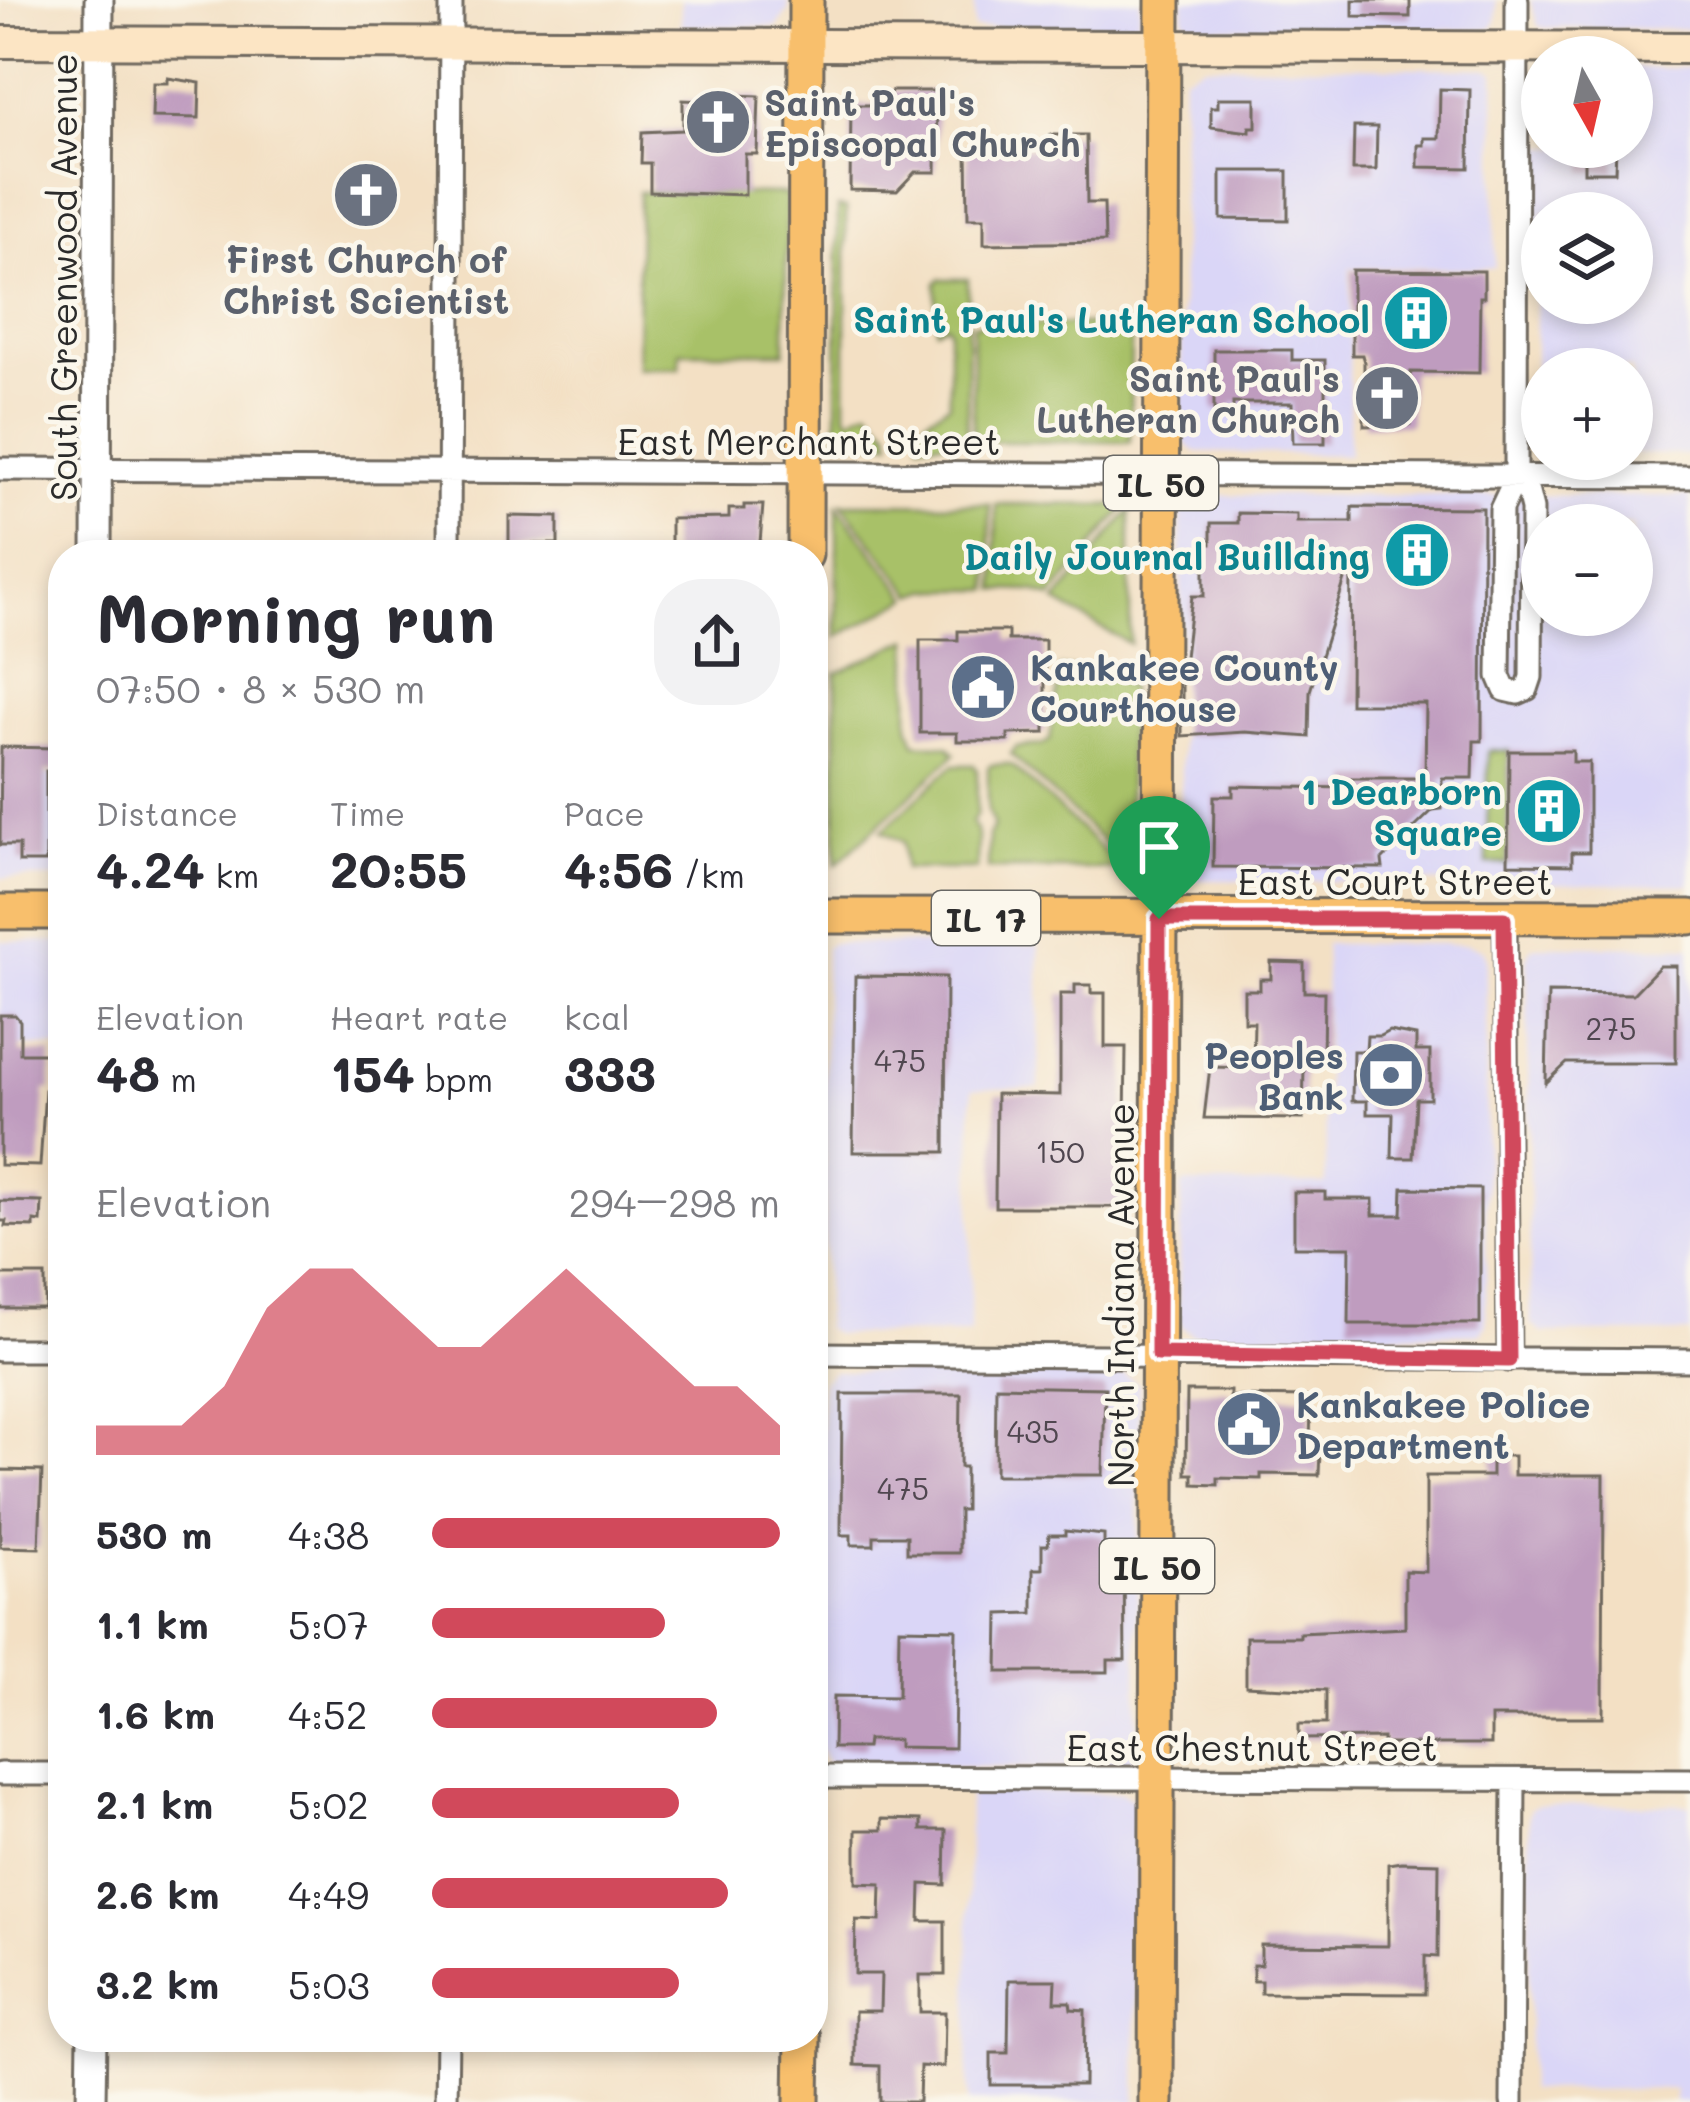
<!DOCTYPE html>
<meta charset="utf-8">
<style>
body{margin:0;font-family:Mali,sans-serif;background:#f2f2f3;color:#2b2b33;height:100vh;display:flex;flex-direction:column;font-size:45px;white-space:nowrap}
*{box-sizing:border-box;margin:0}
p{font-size:39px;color:#7c7c81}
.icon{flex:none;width:66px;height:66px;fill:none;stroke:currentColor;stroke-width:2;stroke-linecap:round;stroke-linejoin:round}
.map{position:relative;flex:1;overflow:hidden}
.drawer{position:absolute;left:48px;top:540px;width:780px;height:1512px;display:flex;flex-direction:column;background:#fff;border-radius:48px;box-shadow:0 6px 18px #0003}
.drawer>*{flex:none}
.needle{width:78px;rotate:172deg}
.controls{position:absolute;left:1521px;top:36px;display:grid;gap:24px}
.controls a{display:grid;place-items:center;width:132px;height:132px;border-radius:50%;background:#fff;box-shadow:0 6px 18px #0003;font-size:60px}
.pin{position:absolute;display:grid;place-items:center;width:102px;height:102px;color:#fff;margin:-123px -51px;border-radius:50% 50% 50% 0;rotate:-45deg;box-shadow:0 0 12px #0007}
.pin .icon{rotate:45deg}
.round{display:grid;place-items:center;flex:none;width:126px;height:126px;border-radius:48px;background:#f2f2f3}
.summary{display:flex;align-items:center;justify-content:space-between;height:204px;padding:0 48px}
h1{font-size:66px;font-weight:700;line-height:90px}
.stats{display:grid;grid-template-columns:repeat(3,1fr);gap:18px;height:204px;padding:12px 48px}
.stats div{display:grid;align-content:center}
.stats b{font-size:51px;font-weight:700}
.stats small{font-size:33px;font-weight:400}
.stats p{font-size:33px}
.chart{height:336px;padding:24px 48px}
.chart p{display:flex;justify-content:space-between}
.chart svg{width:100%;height:216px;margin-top:12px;fill:#d1495b;opacity:.7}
ul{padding:0 48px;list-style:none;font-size:39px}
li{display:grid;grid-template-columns:192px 144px 1fr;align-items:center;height:90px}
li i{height:30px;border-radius:15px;background:#d1495b}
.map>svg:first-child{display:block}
.built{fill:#dad6f7;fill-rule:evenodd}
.green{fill:#a8c167;stroke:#6a7649;stroke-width:3}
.building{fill:#bf9cbf}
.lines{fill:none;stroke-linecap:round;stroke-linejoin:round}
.minor-casing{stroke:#716a61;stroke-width:27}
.tertiary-casing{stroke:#716a61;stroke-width:33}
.secondary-casing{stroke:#716a61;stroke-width:36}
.primary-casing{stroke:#716a61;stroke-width:39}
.minor{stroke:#fff;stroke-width:21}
.tertiary{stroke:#fff;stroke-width:27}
.secondary{stroke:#fce5c4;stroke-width:30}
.primary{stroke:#f8bf6c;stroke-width:33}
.route-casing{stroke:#fff;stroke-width:24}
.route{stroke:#d1495b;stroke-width:15}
.labels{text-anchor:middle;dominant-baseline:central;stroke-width:9;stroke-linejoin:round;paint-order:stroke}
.number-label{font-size:30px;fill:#504750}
.shield{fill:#fbf7ec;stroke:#696865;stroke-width:3}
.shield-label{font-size:33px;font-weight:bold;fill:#2b2b2b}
.worship-label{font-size:36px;font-weight:bold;fill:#5b616d;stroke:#fbf7ec;text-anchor:start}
.street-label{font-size:36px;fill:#2b2b2b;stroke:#fbf7ec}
.culture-label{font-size:36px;font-weight:bold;fill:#0d838f;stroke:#fbf7ec;text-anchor:end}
.service-label{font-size:36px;font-weight:bold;fill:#4e5e75;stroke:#fbf7ec;text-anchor:start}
</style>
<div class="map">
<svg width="1690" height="2102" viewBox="0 0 1690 2102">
<rect width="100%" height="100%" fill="#fbf7ec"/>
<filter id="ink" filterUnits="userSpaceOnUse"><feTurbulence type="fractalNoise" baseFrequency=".00833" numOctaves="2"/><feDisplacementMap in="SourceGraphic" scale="24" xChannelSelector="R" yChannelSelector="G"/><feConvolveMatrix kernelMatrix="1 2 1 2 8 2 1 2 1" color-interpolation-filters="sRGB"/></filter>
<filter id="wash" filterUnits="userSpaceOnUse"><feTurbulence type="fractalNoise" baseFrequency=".004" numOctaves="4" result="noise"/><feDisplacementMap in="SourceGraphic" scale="48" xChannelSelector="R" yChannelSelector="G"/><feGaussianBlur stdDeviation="2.7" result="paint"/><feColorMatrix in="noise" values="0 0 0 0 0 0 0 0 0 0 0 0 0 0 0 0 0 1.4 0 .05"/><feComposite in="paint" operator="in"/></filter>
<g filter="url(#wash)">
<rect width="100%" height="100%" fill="#f3e0c4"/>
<!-- built -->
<path class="built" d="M681,0H788V11L777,27L681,26Z
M974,0H1140V13L1137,24L1128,27L974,28Z
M1183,0H1496V21L1491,29L1482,30L1192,27L1184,19Z
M1530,0H1690V29L1544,28L1538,26Z
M1205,65L1488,69L1495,73V268H1350L1349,455L1195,452L1181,439L1183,76Z
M1632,68H1690V455L1632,454V369H1542V453L1535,434L1536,82L1542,71V147H1632ZM1542,213H1632V303H1542Z
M1199,495L1690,496V885L1194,880L1181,858V507L1188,498ZM1542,525H1632V615H1542Z
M0,773L63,775V878H0Z
M0,941L63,942V1047L0,1046Z
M832,943L1039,945V1088L972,1089L970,1334H834L825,1328V947Z
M1325,944H1467L1482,949L1486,957V1325L1480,1334L1193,1335L1182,1327L1178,1316L1182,1184H1326Z
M1538,946L1690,947V1333H1542L1531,1324L1527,956L1531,947Z
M833,1371L1123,1374L1139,1384L1137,1751L1132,1761L1112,1769L833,1765L824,1760L819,1744L822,1382Z
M969,1791L1122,1793L1133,1800L1137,1814L1136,2102H968Z
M1538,1805H1690V2102H1675V2089L1529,2090V1815L1531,1808Z"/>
<!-- green -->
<path class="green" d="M639,192L787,194L785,352H680V368H637Z
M838,207L846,208V413L850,418L869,409L889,430L892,442L837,441Z
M940,279H968L967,442H920L924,420L949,404V328L946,324L936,329V283Z
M973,324L1131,325L1130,442H973Z
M841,503L990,504V590H928L914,595Z
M996,504L1126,505L1051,598L1034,591L996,590Z
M837,506L909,598L837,637Z
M1130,510V644L1056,602Z
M909,639V725L915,743L948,746L955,754L836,864V673Z
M1092,668L1129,687L1128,849L1110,848L1011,754L1016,747L1042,745L1050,740L1060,669Z
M1488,750L1509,751L1508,864H1487Z
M1008,764L1013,766L1123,869H988L989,835L994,826L988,812V768L991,765Z
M953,765H974L977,770V813L972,823L978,835L977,869H904L903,842L882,831Z"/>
<g id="blocks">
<!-- building -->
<path class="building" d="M1353,0H1410V17L1353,16Z
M168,78L200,83L199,118L152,117L153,83H168Z
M1440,89L1470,90L1469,168L1418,167V145H1424V138H1439Z
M892,91H937L936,172H915L897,191L850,190L851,105H879Z
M705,94L759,96L757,154H745V195L650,192V163H641L642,132L683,130V100L705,101Z
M1218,98H1256V127H1250V132L1211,127V107H1218Z
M1354,127H1377L1376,170H1353Z
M1050,135H1086L1087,203H1104L1105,242L984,244V218H968L967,149L1050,148Z
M1584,147H1616L1615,172H1584Z
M1221,171H1288V220L1221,219Z
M1352,270L1484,271V297H1480L1479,373L1411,372L1410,425L1364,426V362L1362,355H1352Z
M1214,350H1292V360H1325V443H1293L1292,403H1233V410H1214Z
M744,505H763L759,555H671V519L729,518V509H744Z
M1352,507L1483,508L1482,741H1474L1473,778H1442V809L1433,810L1410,832L1382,860L1383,868L1213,867L1214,796H1233V786L1351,788V778H1425L1426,704H1350L1351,560L1310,691L1309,737L1245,732L1182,736V683L1192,596H1204V544H1211V523H1238V513L1297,514V522H1352Z
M509,516L558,517V544H509Z
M958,631H1008V640H1045V733L1008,734V741H957V733H920V640H958Z
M1,747L57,748V771H46V862H19V845H0Z
M1509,751H1573V762H1589V852H1572V865L1508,864Z
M1271,962L1304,963V992H1324L1323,1060H1309L1308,1067L1304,1066L1303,1119L1204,1118L1210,1067L1253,1068L1254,1022H1244V990H1260V979H1271Z
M1660,966H1676V1063H1567L1546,1083L1548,993L1633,994Z
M855,976L946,977L945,1152H853Z
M1075,985H1091V993H1105V1047H1126L1124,1207H995L996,1094L1060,1095V994H1075Z
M0,1015H15L20,1021V1053H51V1090H45L40,1166L0,1165Z
M1389,1031L1416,1036V1051H1430V1099H1416L1413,1158H1392L1393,1114H1367V1101H1352L1353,1051H1366L1367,1036H1380Z
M1403,1188L1480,1189V1324H1349L1350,1247H1294V1192H1325V1199H1373V1215H1402Z
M0,1201L42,1202L41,1222L34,1221V1227L5,1226L6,1221H0Z
M0,1275H45V1308H0Z
M996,1386L1105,1388L1103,1475H995Z
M1187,1391H1230V1396L1311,1397L1310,1451H1320L1319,1475L1261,1474V1479L1218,1478V1485L1193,1484V1474H1186Z
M842,1394H961L960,1467H965V1510H959V1553H907V1536H874V1545H851V1535H841Z
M1492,1456H1514V1475H1604L1603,1717H1491V1744H1383V1738L1299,1739V1724H1326V1690L1246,1686V1637H1300V1633L1405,1628V1571L1426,1572V1476H1492Z
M0,1470L42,1471L39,1548L0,1547Z
M1065,1531L1104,1535V1569H1124L1125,1660H1108V1672H998L999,1614L1033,1613V1569H1042V1545H1048L1049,1535H1065Z
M899,1628L956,1629L954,1748L898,1747V1740H867L866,1748H833L834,1696L898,1697Z
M882,1819L921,1820V1830H946L945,1885L921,1884L920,1921H945V1975H920V2012H945L944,2067L920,2066L919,2102H880V2066L855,2065V2011H880L881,1974H855L856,1920L880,1921L881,1884L856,1883V1830H882Z
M1401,1862L1439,1863L1438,1957L1425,1956V1994L1261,1993V1981H1253V1965H1261V1945L1388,1946V1864Z
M1009,1980H1056L1055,2002H1070L1071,2009L1085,2010L1084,2085H991V2053H1008Z"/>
</g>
</g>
<g filter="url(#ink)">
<use href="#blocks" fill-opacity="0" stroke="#716a61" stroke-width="3"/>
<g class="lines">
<!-- minor casing -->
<g class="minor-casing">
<path id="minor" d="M0,469L1690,477
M1516,477L1528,493L1532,509L1531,677L1527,689L1518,693L1505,690L1499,676L1501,509L1516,477L1517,0
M449,555L451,0
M1505,919L1509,1360
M0,1350H63
M813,1354L1690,1360
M0,1774H63
M813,1777L1690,1780
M446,2102L447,2037
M1512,2102L1514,1780"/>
</g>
<!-- tertiary casing -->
<g class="tertiary-casing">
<path id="tertiary" d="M97,555L99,0
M91,2102L92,2037"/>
</g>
<!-- secondary casing -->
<g class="secondary-casing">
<path id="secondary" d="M0,42L1690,48"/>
</g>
<!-- primary casing -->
<g class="primary-casing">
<path id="primary" d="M805,555L806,0
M0,912H63
M813,916L1690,917
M802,2102L803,2037
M1156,2102L1163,0"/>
</g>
<!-- minor -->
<use href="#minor" class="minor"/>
<!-- tertiary -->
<use href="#tertiary" class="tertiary"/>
<!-- secondary -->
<use href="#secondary" class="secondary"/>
<!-- primary -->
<use href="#primary" class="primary"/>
</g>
</g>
<g class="lines" filter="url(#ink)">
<!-- route casing -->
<g class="route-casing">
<path id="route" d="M1159,919H1504L1509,1360L1158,1354Z"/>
</g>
<!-- route -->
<use href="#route" class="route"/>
</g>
<!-- icons -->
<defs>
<g id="church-disc" transform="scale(3.45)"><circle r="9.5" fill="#6b7280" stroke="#fbf7ec"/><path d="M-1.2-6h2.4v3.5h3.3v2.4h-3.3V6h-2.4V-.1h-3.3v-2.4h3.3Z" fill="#fff"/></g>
<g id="building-disc" transform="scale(3.45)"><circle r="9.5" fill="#0f9aa8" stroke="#fbf7ec"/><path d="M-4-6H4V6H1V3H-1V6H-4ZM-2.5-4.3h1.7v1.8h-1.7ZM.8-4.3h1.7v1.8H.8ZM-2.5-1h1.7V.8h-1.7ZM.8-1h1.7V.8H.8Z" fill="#fff"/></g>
<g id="civic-disc" transform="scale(3.45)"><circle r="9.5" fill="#5c6f8a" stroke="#fbf7ec"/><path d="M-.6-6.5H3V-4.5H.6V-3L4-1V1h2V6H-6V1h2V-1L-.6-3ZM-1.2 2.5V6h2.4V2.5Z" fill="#fff"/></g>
<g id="bank-disc" transform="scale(3.45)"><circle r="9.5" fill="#5c6f8a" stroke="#fbf7ec"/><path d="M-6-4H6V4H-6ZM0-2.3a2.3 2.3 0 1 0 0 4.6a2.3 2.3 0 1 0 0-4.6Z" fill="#fff"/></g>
</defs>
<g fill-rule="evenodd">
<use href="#church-disc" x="718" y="122"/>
<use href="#church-disc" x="366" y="195"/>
<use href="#building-disc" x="1416" y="318"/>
<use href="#church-disc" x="1387" y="398"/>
<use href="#building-disc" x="1417" y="555"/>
<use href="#civic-disc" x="983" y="687"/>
<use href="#building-disc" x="1549" y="811"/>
<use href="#bank-disc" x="1391" y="1075"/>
<use href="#civic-disc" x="1249" y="1424"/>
</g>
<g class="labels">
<!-- number labels -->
<g class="number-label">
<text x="1611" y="1028">275</text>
<text x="900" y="1060">475</text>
<text x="1060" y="1151">150</text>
<text x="1033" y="1431">435</text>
<text x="903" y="1488">475</text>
</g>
<!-- shield labels -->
<g class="shield">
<rect x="1104" y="456" width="114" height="54" rx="9"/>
<rect x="932" y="891" width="108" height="54" rx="9"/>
<rect x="1100" y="1539" width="114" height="54" rx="9"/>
</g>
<g class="shield-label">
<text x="1161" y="483">IL 50</text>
<text x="986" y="918">IL 17</text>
<text x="1157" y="1566">IL 50</text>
</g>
<!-- worship labels -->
<g class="worship-label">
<text x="764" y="101">Saint Paul's<tspan x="764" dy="41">Episcopal Church</tspan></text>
<text x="366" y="258" text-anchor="middle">First Church of<tspan x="366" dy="41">Christ Scientist</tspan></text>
<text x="1340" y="377" text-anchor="end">Saint Paul's<tspan x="1340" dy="41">Lutheran Church</tspan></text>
</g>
<!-- street labels -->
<g class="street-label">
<text transform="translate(62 277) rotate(-90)">South Greenwood Avenue</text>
<text x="809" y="440">East Merchant Street</text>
<text x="1395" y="880">East Court Street</text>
<text transform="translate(1119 1295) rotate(-90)">North Indiana Avenue</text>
<text x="1252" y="1746">East Chestnut Street</text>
</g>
<!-- culture labels -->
<g class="culture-label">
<text x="1370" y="318">Saint Paul's Lutheran School</text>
<text x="1370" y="555">Daily Journal Buillding</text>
<text x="1502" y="790">1 Dearborn<tspan x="1502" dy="41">Square</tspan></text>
</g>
<!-- service labels -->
<g class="service-label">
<text x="1030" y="666">Kankakee County<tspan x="1030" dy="41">Courthouse</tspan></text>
<text x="1344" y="1054" text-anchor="end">Peoples<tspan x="1344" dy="41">Bank</tspan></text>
<text x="1296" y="1403">Kankakee Police<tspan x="1296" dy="41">Department</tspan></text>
</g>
</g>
</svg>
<div class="controls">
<a><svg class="needle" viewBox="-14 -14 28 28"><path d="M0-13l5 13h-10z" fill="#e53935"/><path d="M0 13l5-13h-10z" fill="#7c7c81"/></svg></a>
<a><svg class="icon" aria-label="layers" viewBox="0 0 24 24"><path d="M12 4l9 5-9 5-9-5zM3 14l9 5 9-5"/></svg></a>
<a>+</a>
<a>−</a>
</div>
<div class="pin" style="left:1159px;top:919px;background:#1e9e55"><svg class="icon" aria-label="arrive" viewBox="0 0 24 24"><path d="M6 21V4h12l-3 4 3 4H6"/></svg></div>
<section class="drawer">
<div class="summary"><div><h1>Morning run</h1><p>07:50 · 8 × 530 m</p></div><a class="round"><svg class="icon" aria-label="share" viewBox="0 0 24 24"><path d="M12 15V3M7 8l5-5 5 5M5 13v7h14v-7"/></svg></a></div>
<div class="stats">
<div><p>Distance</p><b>4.24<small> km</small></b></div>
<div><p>Time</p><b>20:55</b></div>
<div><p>Pace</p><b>4:56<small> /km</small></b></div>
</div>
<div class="stats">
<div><p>Elevation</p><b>48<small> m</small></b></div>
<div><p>Heart rate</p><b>154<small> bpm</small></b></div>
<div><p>kcal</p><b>333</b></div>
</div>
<div class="chart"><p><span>Elevation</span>294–298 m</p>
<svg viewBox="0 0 160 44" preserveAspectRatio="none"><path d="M0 44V38L10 38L20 38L30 30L40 14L50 6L60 6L70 14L80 22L90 22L100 14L110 6L120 14L130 22L140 30L150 30L160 38V44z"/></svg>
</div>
<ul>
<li><b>530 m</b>4:38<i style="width:100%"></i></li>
<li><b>1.1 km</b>5:07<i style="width:67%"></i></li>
<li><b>1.6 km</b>4:52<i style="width:82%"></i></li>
<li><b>2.1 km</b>5:02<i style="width:71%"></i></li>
<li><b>2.6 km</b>4:49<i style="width:85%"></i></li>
<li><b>3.2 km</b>5:03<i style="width:71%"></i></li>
</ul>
</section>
</div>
